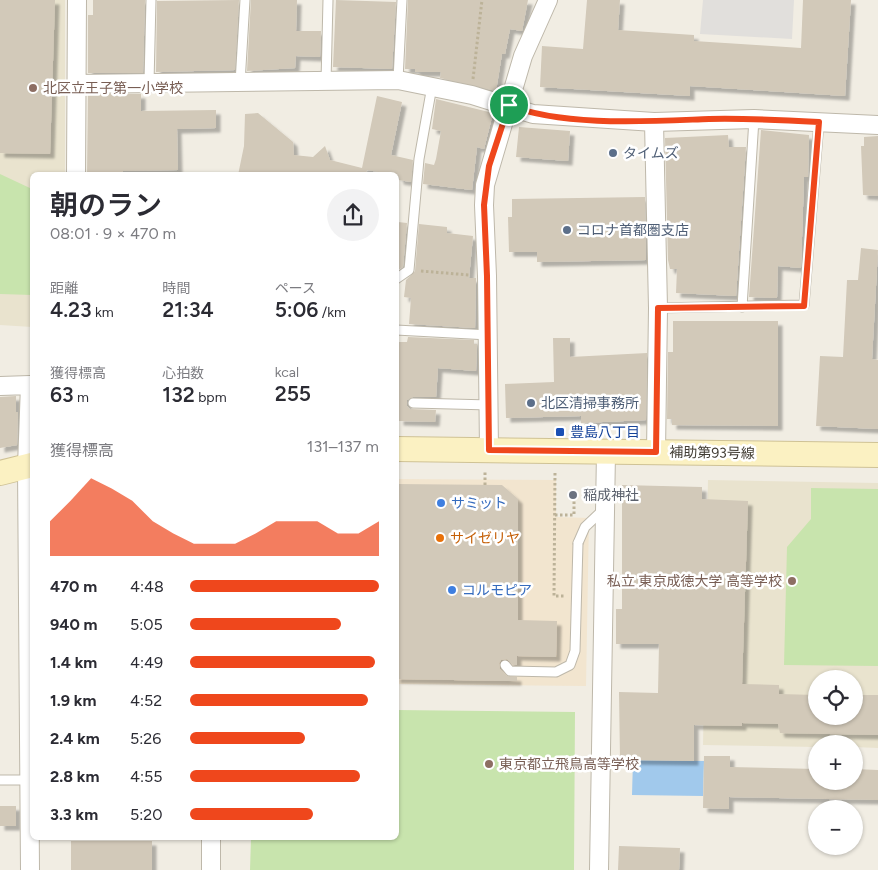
<!DOCTYPE html>
<html lang="ja">
<meta charset="utf-8">
<style>
body{margin:0;font-family:Figtree,"Noto Sans JP",sans-serif;background:#f2f2f3;color:#2b2b33;height:100vh;display:flex;flex-direction:column;font-size:19px;white-space:nowrap}
*{box-sizing:border-box;margin:0}
p{font-size:16px;color:#7c7c81}
.icon{flex:none;width:28px;height:28px;fill:none;stroke:currentColor;stroke-width:2;stroke-linecap:round;stroke-linejoin:round}
.map{position:relative;flex:1;overflow:hidden}
.sheet{position:absolute;left:30px;top:172px;width:369px;height:668px;display:flex;flex-direction:column;background:#fff;border-radius:8px;box-shadow:0 1px 4px #0004}
.sheet>*{flex:none}
.buttons{position:absolute;left:808px;top:670px;display:grid;gap:10px}
.buttons a{display:grid;place-items:center;width:55px;height:55px;border-radius:50%;background:#fff;box-shadow:0 1px 4px #0004;font-size:25px}
.pin{position:absolute;display:grid;place-items:center;width:42px;height:42px;color:#fff;margin:-21px;border:2px solid #fff;border-radius:50%;box-shadow:0 1px 5px #0007}
.round{display:grid;place-items:center;flex:none;width:52px;height:52px;border-radius:26px;background:#f2f2f3}
.overview{display:flex;align-items:center;justify-content:space-between;height:85px;padding:0 20px}
h1{font-size:28px;font-weight:600;line-height:38px}
.stats{display:grid;grid-template-columns:repeat(3,1fr);gap:8px;height:85px;padding:5px 20px}
.stats div{display:grid;align-content:center}
.stats b{font-size:21px;font-weight:600}
.stats small{font-size:14px;font-weight:400}
.stats p{font-size:14px}
.chart{height:140px;padding:10px 20px}
.chart p{display:flex;justify-content:space-between}
.chart svg{width:100%;height:90px;margin-top:5px;fill:#ef471c;opacity:.7}
ul{padding:0 20px;list-style:none;font-size:16px}
li{display:grid;grid-template-columns:80px 60px 1fr;align-items:center;height:38px}
li i{height:12px;border-radius:6px;background:#ef471c}
.map>svg:first-child{display:block}
.commercial{fill:#f2e5cf}
.education{fill:#e9e3ce;fill-rule:evenodd}
.green{fill:#c8e4ad}
.parking{fill:#e1dfdc}
.water{fill:#a1c9ec}
.building{fill:#d2c9b9;filter:url(#shadow)}
.lines{fill:none;stroke-linecap:round;stroke-linejoin:round}
.lane-casing{stroke:#beb8aa;stroke-width:11}
.street-casing{stroke:#beb8aa;stroke-width:20}
.secondary-casing{stroke:#cfc295;stroke-width:26}
.path{stroke:#bcb298;stroke-width:3;stroke-dasharray:2.5 2.5;stroke-linecap:butt}
.lane{stroke:#fff;stroke-width:9}
.street{stroke:#fff;stroke-width:18}
.secondary{stroke:#fbf1c2;stroke-width:24}
.lane-bridge-casing{stroke:#beb8aa;stroke-width:11;stroke-linecap:butt}
.lane-bridge{stroke:#fff;stroke-width:9}
.route-casing{stroke:#fff;stroke-width:10}
.route{stroke:#ef471c;stroke-width:6}
.education-dot{fill:#8d6e63;stroke:#fff;stroke-width:2}
.service-dot{fill:#5c6f8a;stroke:#fff;stroke-width:2}
.transit-dot{fill:#1a4fb4;stroke:#fff;stroke-width:2}
.worship-dot{fill:#6b7280;stroke:#fff;stroke-width:2}
.shop-dot{fill:#3f7fe0;stroke:#fff;stroke-width:2}
.food-dot{fill:#e8710a;stroke:#fff;stroke-width:2}
.labels{text-anchor:middle;dominant-baseline:central;stroke-width:5;stroke-linejoin:round;paint-order:stroke}
.education-label{font-size:14px;fill:#785e54;stroke:#fff;text-anchor:start}
.service-label{font-size:14px;fill:#4e5e75;stroke:#fff;text-anchor:start}
.transit-label{font-size:14px;fill:#164399;stroke:#fff;text-anchor:start}
.street-label{font-size:14px;fill:#423d34;stroke:#fff}
.worship-label{font-size:14px;fill:#5b616d;stroke:#fff;text-anchor:start}
.shop-label{font-size:14px;fill:#366cbe;stroke:#fff;text-anchor:start}
.food-label{font-size:14px;fill:#c56008;stroke:#fff;text-anchor:start}
</style>
<div class="map">
<svg width="878" height="870" viewBox="0 0 878 870">
<defs>
<filter id="shadow"><feDropShadow dx="4.5" dy="4.5" stdDeviation="1" flood-color="#0004"/></filter>
</defs>
<rect width="100%" height="100%" fill="#f1ede3"/>
<!-- commercial -->
<path class="commercial" d="M396,479L556,480V517L589,518L586,686L396,684Z"/>
<!-- education -->
<path class="education" d="M0,0H65V175H32V327L0,325Z
M708,480L878,483V748L854,747V744H816V747L703,745ZM816,679H854V716H816Z"/>
<!-- green -->
<path class="green" d="M0,174L32,189V295L0,294Z
M811,488L878,489V666L784,665L787,547L811,519Z
M396,710L575,712L574,870H250L251,838H396Z"/>
<!-- parking -->
<path class="parking" d="M703,0H794L792,39L700,34Z"/>
<!-- water -->
<path class="water" d="M633,760L704,761L703,796L632,795Z"/>
<!-- building -->
<path class="building" d="M0,0H55L50,154L0,153Z
M93,0H145L143,73H88V15H93Z
M239,0L235,70L156,72L157,1Z
M251,0H297L296,31H321L320,57L296,56L295,68L247,71Z
M336,0L396,2L392,69L333,67Z
M408,0H528L522,31L510,29L505,54H502L496,91L440,78L441,72H415V69H405Z
M587,0H620L618,30L694,35V41L801,48L803,0H851L845,96L690,86V96L540,87L542,46L583,49Z
M88,94H141V111L216,110V128L177,129L178,170L123,171V175H87Z
M377,96L402,102L391,155L413,160L411,182L399,180V177L396,175L367,170L366,175H238L244,146L245,114L258,113L293,142L294,155L313,157L325,146L330,160L362,168Z
M436,99L493,113L484,149L477,147L472,190L423,184L425,163L434,165L436,159L441,131L432,129Z
M519,127L570,131L568,161L516,157Z
M761,130L809,135L808,177H804L801,268L778,266L777,298L749,297Z
M728,135L729,147H746L736,296L676,293L677,269H670L668,260L665,138Z
M878,136V196L863,195L861,146H864V137Z
M645,197L646,260L537,262V252H509L508,217H512V199Z
M398,222L407,223L403,267L396,271Z
M419,224L447,227V233L473,236L469,278H476L475,328L409,324L411,298L404,297L406,280L415,271Z
M861,248L878,250L872,359L878,360V429L816,426L820,356L843,357L847,280H858Z
M673,321H778V426L672,425V419H667L668,352H673Z
M408,337L474,340V344H477L476,371L438,368L436,397H413L407,400V406L410,409L436,410L435,422L399,421V363H396L397,342H407Z
M553,338H570V357L647,353L646,420L581,423V416L506,418L505,384L554,382Z
M16,396V412H18L17,445L0,448V397Z
M396,484L502,485L518,499V620L557,621L556,657L517,656V665H513L507,659L501,660L499,663L500,669L507,676L517,677V681L396,679Z
M622,485L702,487V499L748,501L742,684L779,685V694L816,695V716H854V695H878V735L780,733L778,724L742,723V726L694,725V761L620,760L619,692L658,693L659,644H616V609H622Z
M704,756H730V767L816,769V781H854V769L878,770V800L729,797V809L703,808Z
M0,806H16V826H0Z
M71,841H152V870H71Z
M619,846L680,848L679,870H618Z"/>
<g class="lines">
<!-- lane casing -->
<g class="lane-casing">
<path id="lane" d="M398,80L402,0
M326,82L328,0
M149,83L151,0
M240,83L245,0
M396,279L409,270L419,159L432,86
M742,307L754,119
M658,308L804,305L819,122
M396,330L489,335
M413,403L490,405
M578,543L585,527L604,509
M0,780H30"/>
</g>
<!-- street casing -->
<g class="street-casing">
<path id="street" d="M76,84L398,80L472,95L533,114L654,122L754,119L878,125
M654,122L658,308L656,452
M76,175L77,0
M0,386L30,385
M489,450L487,276L484,205L485,185L523,56L548,0
M30,870L27,466L30,385H32
M211,870V838
M599,870L606,452"/>
</g>
<!-- secondary casing -->
<g class="secondary-casing">
<path id="secondary" d="M396,449L878,455
M0,473L32,465"/>
</g>
<!-- path -->
<path class="path" d="M473,79L482,0
M421,271L469,275
M555,473L554,596H565
M485,485V472
M555,515H574V501"/>
<!-- lane -->
<use href="#lane" class="lane"/>
<!-- street -->
<use href="#street" class="street"/>
<!-- secondary -->
<use href="#secondary" class="secondary"/>
<!-- lane-bridge casing -->
<g class="lane-bridge-casing">
<path id="lane-bridge" d="M505,665L510,671L556,672L570,665L575,651L578,543"/>
</g>
<!-- lane-bridge -->
<use href="#lane-bridge" class="lane-bridge"/>
</g>
<g class="lines">
<!-- route casing -->
<g class="route-casing">
<path id="route" d="M509,105C561,127 652,121 709,119C745,118 782,120 819,122L804,306L658,308L656,452L489,450L487,276L484,205L489,166Z"/>
</g>
<!-- route -->
<use href="#route" class="route"/>
</g>
<!-- markers -->
<g class="education-dot">
<circle cx="33" cy="88" r="5"/>
<circle cx="792" cy="581" r="5"/>
<circle cx="489" cy="764" r="5"/>
</g>
<g class="service-dot">
<circle cx="613" cy="153" r="5"/>
<circle cx="567" cy="230" r="5"/>
<circle cx="531" cy="403" r="5"/>
</g>
<rect class="transit-dot" x="555" y="427" width="10" height="10" rx="2.5"/>
<circle class="worship-dot" cx="573" cy="495" r="5"/>
<g class="shop-dot">
<circle cx="441" cy="503" r="5"/>
<circle cx="452" cy="590" r="5"/>
</g>
<circle class="food-dot" cx="440" cy="538" r="5"/>
<g class="labels">
<!-- education labels -->
<g class="education-label">
<text x="43" y="88">北区立王子第一小学校</text>
<text x="782" y="581" text-anchor="end">私立 東京成徳大学 高等学校</text>
<text x="499" y="764">東京都立飛鳥高等学校</text>
</g>
<!-- service labels -->
<g class="service-label">
<text x="623" y="153">タイムズ</text>
<text x="577" y="230">コロナ首都圏支店</text>
<text x="541" y="403">北区清掃事務所</text>
</g>
<!-- transit labels -->
<g class="transit-label">
<text x="570" y="432">豊島八丁目</text>
</g>
<!-- street labels -->
<g class="street-label">
<text transform="translate(712 453) rotate(1)">補助第93号線</text>
</g>
<!-- worship labels -->
<g class="worship-label">
<text x="583" y="495">稲成神社</text>
</g>
<!-- shop labels -->
<g class="shop-label">
<text x="451" y="503">サミット</text>
<text x="462" y="590">コルモピア</text>
</g>
<!-- food labels -->
<g class="food-label">
<text x="450" y="538">サイゼリヤ</text>
</g>
</g>
</svg>
<div class="buttons">
<a><svg class="icon" aria-label="locate" viewBox="0 0 24 24"><circle cx="12" cy="12" r="6"/><path d="M12 2v4M12 18v4M2 12h4M18 12h4"/></svg></a>
<a>+</a>
<a>−</a>
</div>
<div class="pin" style="left:509px;top:105px;background:#1e9e55"><svg class="icon" aria-label="arrive" viewBox="0 0 24 24"><path d="M6 21V4h12l-3 4 3 4H6"/></svg></div>
<section class="sheet">
<div class="overview"><div><h1>朝のラン</h1><p>08:01 · 9 × 470 m</p></div><a class="round"><svg class="icon" aria-label="share" viewBox="0 0 24 24"><path d="M12 15V3M7 8l5-5 5 5M5 13v7h14v-7"/></svg></a></div>
<div class="stats">
<div><p>距離</p><b>4.23<small> km</small></b></div>
<div><p>時間</p><b>21:34</b></div>
<div><p>ペース</p><b>5:06<small> /km</small></b></div>
</div>
<div class="stats">
<div><p>獲得標高</p><b>63<small> m</small></b></div>
<div><p>心拍数</p><b>132<small> bpm</small></b></div>
<div><p>kcal</p><b>255</b></div>
</div>
<div class="chart"><p><span>獲得標高</span>131–137 m</p>
<svg viewBox="0 0 160 44" preserveAspectRatio="none"><path d="M0 44V27L10 17L20 6L30 11L40 17L50 27L60 33L70 38L80 38L90 38L100 33L110 27L120 27L130 27L140 33L150 33L160 27V44z"/></svg>
</div>
<ul>
<li><b>470 m</b>4:48<i style="width:100%"></i></li>
<li><b>940 m</b>5:05<i style="width:80%"></i></li>
<li><b>1.4 km</b>4:49<i style="width:98%"></i></li>
<li><b>1.9 km</b>4:52<i style="width:94%"></i></li>
<li><b>2.4 km</b>5:26<i style="width:61%"></i></li>
<li><b>2.8 km</b>4:55<i style="width:90%"></i></li>
<li><b>3.3 km</b>5:20<i style="width:65%"></i></li>
</ul>
</section>
</div>
